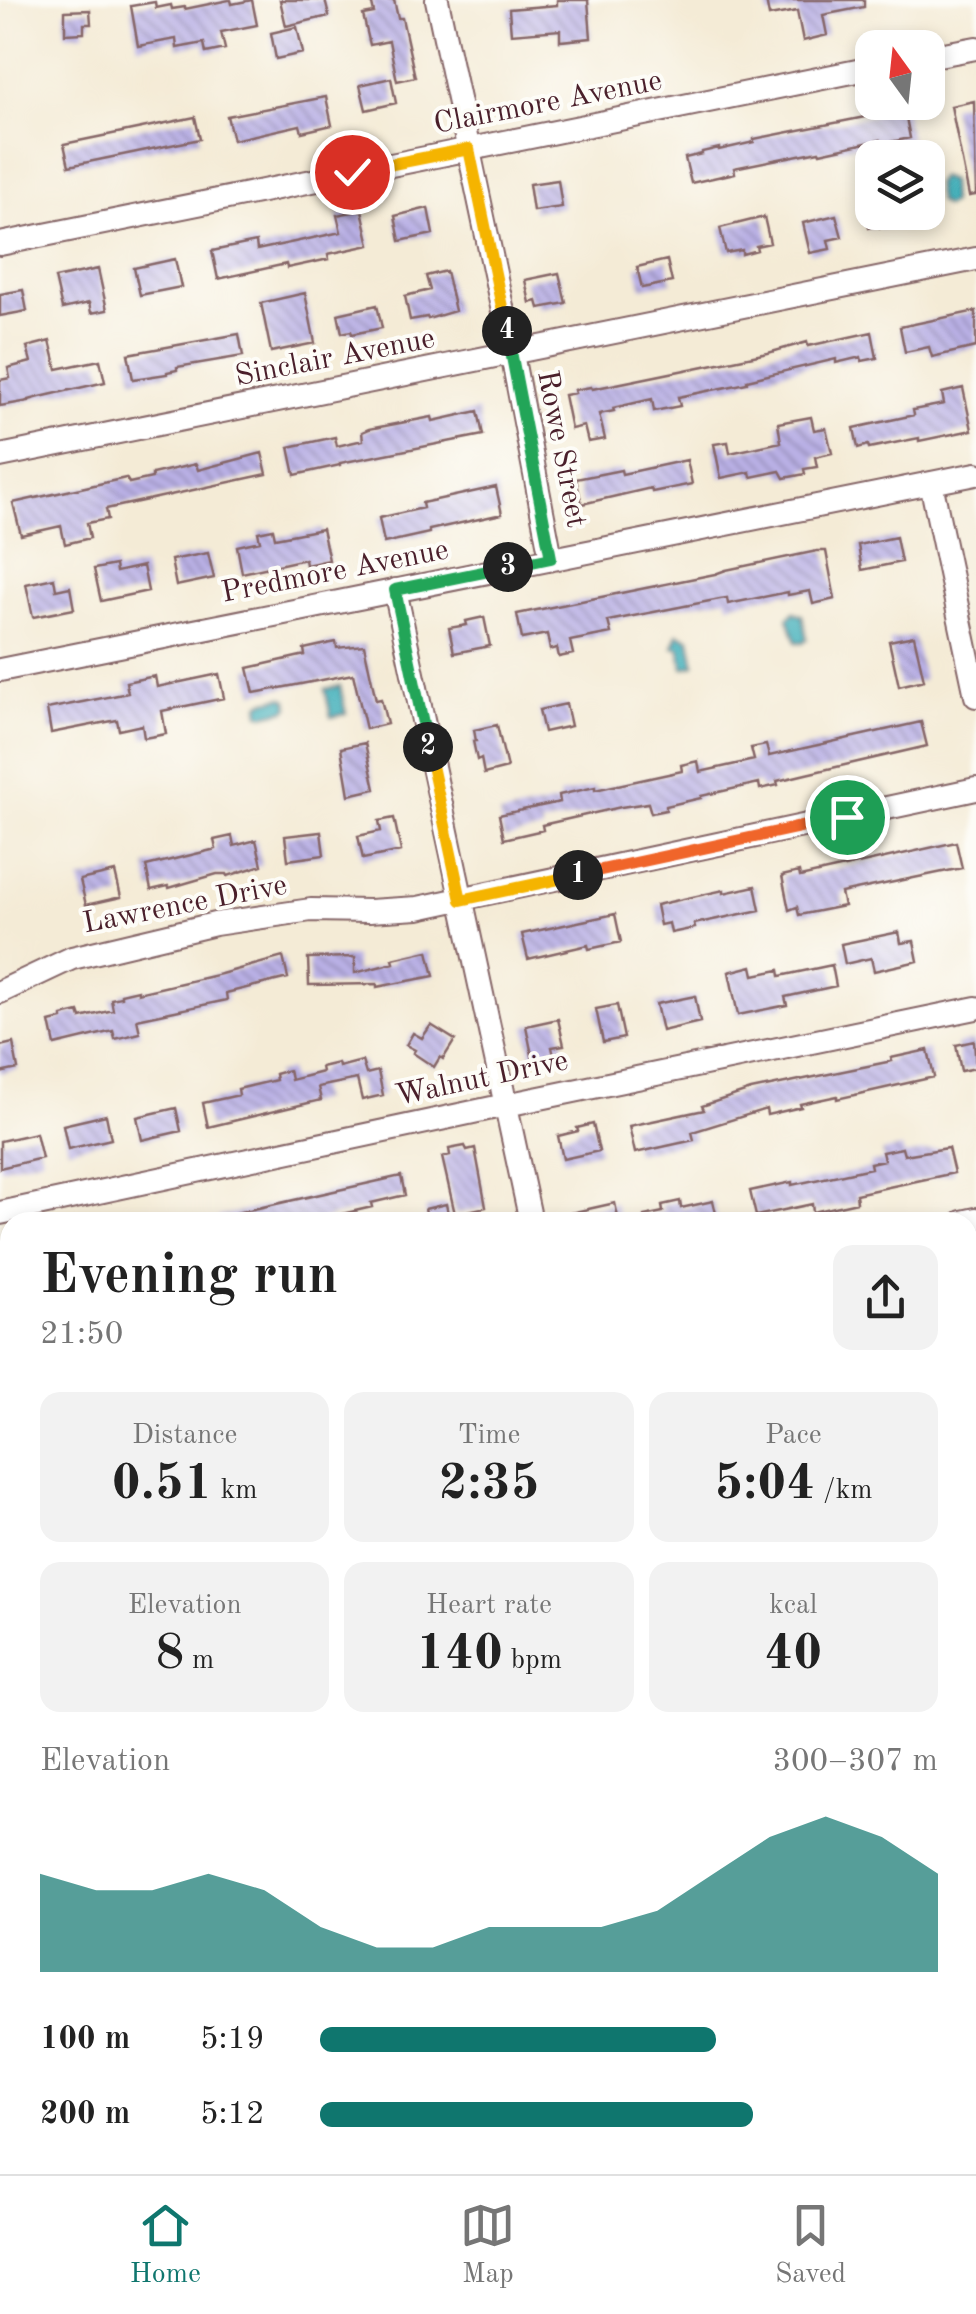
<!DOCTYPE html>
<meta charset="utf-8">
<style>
body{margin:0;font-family:"Old Standard TT",serif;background:#f2f2f2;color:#222;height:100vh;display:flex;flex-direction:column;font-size:38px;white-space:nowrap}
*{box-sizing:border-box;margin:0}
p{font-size:32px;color:#767676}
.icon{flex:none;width:55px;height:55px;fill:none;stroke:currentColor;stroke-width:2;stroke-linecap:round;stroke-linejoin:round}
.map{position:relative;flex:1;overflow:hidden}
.details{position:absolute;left:0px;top:1212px;width:978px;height:962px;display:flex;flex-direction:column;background:#fff;border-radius:30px 30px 0 0;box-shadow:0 5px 15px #0003}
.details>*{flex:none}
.needle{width:65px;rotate:345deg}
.controls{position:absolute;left:855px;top:30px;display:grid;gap:20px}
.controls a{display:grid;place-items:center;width:90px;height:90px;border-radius:20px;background:#fff;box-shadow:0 5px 15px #0003;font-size:50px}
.pin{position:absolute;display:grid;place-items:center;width:85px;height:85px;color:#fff;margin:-42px;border:5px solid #fff;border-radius:50%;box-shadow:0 2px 10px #0007}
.km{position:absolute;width:50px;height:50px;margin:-25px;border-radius:50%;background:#222;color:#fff;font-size:28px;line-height:50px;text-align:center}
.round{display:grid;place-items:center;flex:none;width:105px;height:105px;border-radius:20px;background:#f2f2f2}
.overview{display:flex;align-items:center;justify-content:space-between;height:170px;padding:0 40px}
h1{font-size:55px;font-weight:700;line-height:75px}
.figures{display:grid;grid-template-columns:repeat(3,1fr);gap:15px;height:170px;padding:10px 40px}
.figures div{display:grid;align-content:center;border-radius:20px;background:#f2f2f2;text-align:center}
.figures b{font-size:50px;font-weight:700}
.figures small{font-size:28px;font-weight:400}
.figures p{font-size:28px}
.chart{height:280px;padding:20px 40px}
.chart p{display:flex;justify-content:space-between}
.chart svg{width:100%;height:180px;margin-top:10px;fill:#0f766e;opacity:.7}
ul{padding:0 40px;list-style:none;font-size:32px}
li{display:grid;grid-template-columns:160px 120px 1fr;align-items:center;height:75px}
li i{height:25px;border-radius:12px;background:#0f766e}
.dock{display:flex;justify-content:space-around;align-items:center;height:140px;border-top:2px solid #e0e0e0;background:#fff;font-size:28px;color:#767676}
.dock a{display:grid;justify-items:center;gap:5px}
.dock .current{color:#0f766e}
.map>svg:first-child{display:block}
.forest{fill:url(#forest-crowns);stroke:#5c6850;stroke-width:2.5}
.green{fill:#89cf8a;stroke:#6a775a;stroke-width:2.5}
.water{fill:#3eaeb9;stroke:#446672;stroke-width:2.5}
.building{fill:url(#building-back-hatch)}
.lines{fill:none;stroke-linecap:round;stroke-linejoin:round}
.street-casing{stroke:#866667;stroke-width:26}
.street{stroke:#fff;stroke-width:22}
.split-1-casing{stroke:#fff;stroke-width:20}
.split-2-casing{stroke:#fff;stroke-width:20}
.split-3-casing{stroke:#fff;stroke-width:20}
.split-4-casing{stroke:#fff;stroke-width:20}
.split-5-casing{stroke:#fff;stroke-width:20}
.split-1{stroke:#f0652b;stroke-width:12}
.split-2{stroke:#f5b400;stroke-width:12}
.split-3{stroke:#22a559;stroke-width:12}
.split-4{stroke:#22a559;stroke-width:12}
.split-5{stroke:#f5b400;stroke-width:12}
.labels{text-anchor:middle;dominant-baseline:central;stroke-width:8;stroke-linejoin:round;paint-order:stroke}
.street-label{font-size:30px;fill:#4a1f2b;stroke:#fdfcf7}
</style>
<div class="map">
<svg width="976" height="2174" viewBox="0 0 976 2174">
<defs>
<pattern id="forest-crowns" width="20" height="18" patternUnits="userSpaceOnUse" patternTransform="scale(2.5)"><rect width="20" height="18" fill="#6eb276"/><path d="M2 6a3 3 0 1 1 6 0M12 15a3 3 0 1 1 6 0" fill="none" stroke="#5c9061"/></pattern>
<pattern id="building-back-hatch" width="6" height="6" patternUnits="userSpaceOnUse" patternTransform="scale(2.5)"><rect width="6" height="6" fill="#b9b0e5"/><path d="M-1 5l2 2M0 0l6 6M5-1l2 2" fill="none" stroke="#988fba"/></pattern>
</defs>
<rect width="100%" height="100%" fill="#fdfcf7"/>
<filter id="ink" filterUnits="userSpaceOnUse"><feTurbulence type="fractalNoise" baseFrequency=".01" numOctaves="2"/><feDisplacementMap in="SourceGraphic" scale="20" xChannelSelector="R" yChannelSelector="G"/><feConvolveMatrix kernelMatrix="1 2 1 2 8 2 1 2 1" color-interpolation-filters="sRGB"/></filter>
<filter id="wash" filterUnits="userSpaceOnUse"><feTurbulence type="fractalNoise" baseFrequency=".0048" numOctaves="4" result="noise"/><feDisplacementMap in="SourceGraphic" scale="40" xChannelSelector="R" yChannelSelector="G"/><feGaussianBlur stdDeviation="2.25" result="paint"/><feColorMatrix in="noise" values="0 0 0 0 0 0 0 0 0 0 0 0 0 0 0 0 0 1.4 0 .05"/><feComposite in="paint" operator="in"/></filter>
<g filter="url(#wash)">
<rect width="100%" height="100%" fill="#f4ebd6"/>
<!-- forest -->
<path class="forest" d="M976,1979V2174H450L493,2165H968V1980Z"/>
<!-- green -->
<path class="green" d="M976,2082V2174H735L733,2165H968V2084Z"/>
<!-- water -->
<path class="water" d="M940,177L950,181L951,203L945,207L938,202L935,184Z
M794,612L802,615L807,639L803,642H796L788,618Z
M678,634L690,639L695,665L684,668L679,648L673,647Z
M340,686L346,714L331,717L325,689Z
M283,697L288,700L289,707L286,710L264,715L260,713L259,706L262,702Z"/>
<g id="blocks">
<!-- building -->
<path class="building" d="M229,0H231L232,4L252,0L257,25L221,32L225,49L206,53L204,43L177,48L176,39L138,46L131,6L155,2L156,8L171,5L172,9L185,7V9Z
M280,0H325L329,16L286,26Z
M371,0H394L398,18H402L415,77L397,81L389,41L370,45L363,15L374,13Z
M557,0H588L591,38L560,41V30L511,34L509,9L557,5Z
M766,0H864V7L823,15L827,35L803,41L797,11L769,16Z
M90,10L91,24H84V33L65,34V11Z
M297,27L303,53L276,59L271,33Z
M391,78L396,103L366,110L360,85Z
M326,97L332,125L302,132L300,125L233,140L227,116Z
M974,101L976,195L969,196L951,106Z
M891,102H903L910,138L881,144L880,140L820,153L819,151L734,168L735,173L691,183L685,158L702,154V152L719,148V150L754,142V139L875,115L873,106Z
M195,117L200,139L69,166L64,144Z
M558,180L562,207L533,211L529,184Z
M428,208L433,234L400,241L395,216Z
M362,210L370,245L328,254L329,259L287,268L286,264L218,279L212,251L256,242L257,250L341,232L337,215Z
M866,212H922V219L880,228L879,225L869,228Z
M836,215L842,237L828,240L830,249L810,253L803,223Z
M764,217L770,243L756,246L757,250L742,254V250L726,253L720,228Z
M175,259L181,287L140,295L134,268Z
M667,260L672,282L642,288L637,267Z
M98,269L107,310L91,313L89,303L62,309L55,278Z
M446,271L455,311L428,319L427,317L410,320L405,296L430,290L426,276Z
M559,273L566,303L539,308L537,301L530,303L525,280Z
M23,290L27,311L0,316V294Z
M305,293L315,343L271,352L261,303Z
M377,305L382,328L352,334L351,331L342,333L338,314Z
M976,311V347L932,357L929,347L905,352L900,327Z
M872,332L877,358L862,361L861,357L836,363V359L747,380V383L678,397L680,406L654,411L652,399L613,408L614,411L599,414L605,439L588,442L584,426L571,429L564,395L575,393L574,390L591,387L592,389L768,353L807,342L808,346Z
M239,334L243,356L177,367V370L167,372V374L133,379L128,354Z
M50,341L57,369L100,360L105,382L40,397L29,400V401L0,406V380L10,378L8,368L31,362L27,347Z
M963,388L972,430L919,441V438L869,448L868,445L858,448L854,428L914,415L913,410L944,404L942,393Z
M478,411L483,435L340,463V465L295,475L289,447L335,437L337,446L363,440L362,432L369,429L432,417L433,421Z
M811,417L814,430L826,428L832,453L815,457L817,467L804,469L805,474L784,478L780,471L751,477L750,472L721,478L714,444L728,442L730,453L781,442L778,423Z
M262,453L267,474L106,509L108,519L87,523L90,538L65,544L61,526L21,535L13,503L126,478L129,483L152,478V474L196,464L198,470Z
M687,460L692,484L652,492L651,488L582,504L576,479L621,470L622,474Z
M496,487L502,514L429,530V533L384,543L379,518L423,508L422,503Z
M273,529L275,538L322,529L329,560L306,565L305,559L242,573L237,546L260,541L258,532Z
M896,537L901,562L862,570L858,545Z
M817,551H826L835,599L813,604L810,591L788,595V592L728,604L727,598L720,599L608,621L611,633L570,641L573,654L559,657L557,648L550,650L547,634L522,639L517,614L715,574L726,570Z
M208,553L214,578L176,586L171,560Z
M115,565L116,572L143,566L148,591L101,601L94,569Z
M54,578L56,590L70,587L74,609L33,617L26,584Z
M484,617L490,646L454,653L449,628L467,625L466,621Z
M914,636L924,680L899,686L889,641Z
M336,642L337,648L364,645L376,700L381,699L387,724L366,729L353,674L254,693L248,668L305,655L304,649Z
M219,674L224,698L162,711L166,734L144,738L142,725L119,730L117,720L51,733L47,709L128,693L126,682L155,676L157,687Z
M566,704L571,726L544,732L539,710Z
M921,722L927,746L806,774L777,781L778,785L760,789L759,783L701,796V798L666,806V810L651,813L648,803L621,807L542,825L543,830L504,839L499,815L560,802L559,795L595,787V790L682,771L681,765L698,761L700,772L754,760L751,748L766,745L769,756Z
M497,725L507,768L484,774L481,758L477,760L473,741H476L474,730Z
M365,743L375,789L349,795L341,748Z
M394,818L401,851L363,859L358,836L381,831L379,821Z
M321,832L324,855L288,860L285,836Z
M232,836L234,846L256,840L262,865L228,876L227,874H217L169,888L168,886L151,890L146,866L216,849L214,840Z
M956,842L962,868L841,893L844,906L799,915L797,907L789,910L782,876L799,872L800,877Z
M115,872L121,897L86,905L80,880Z
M755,886L760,910L694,924L695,928L671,933L669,923L660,925L656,905L724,890V893Z
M615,914L621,942L589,949L588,945L528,959L522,934Z
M899,932L901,943L914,941L918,961L874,971L871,958L845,964L841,944Z
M428,951L434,976L377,987V984L309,985L308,958L355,957V973L394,963L393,959Z
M283,957L288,978L226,993L227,1000L137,1019L140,1033L115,1039L113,1031L55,1045L50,1022L62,1019V1016L79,1012L81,1018L113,1010L111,999L121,997V994L138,990V993L221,974Z
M832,965L836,986L785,997L787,1005L738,1015L729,972L752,966L754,975L779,970L780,976Z
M695,996L700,1022L662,1031L656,1004Z
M617,1005L624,1038L603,1042L596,1009Z
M558,1019L564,1045L552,1047L554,1056L533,1060L526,1026Z
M431,1025L455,1040L443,1059L440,1057L434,1067L413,1053L415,1050L406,1045L413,1033L422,1038Z
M974,1041L976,1068L961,1071L956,1045Z
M13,1043L18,1069L0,1073V1046Z
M928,1050L934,1077L837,1099V1096L800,1104L801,1107L767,1115L766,1109L692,1132L694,1140L635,1153L629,1126L704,1110L702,1106L751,1090L892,1061L891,1058Z
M362,1061L366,1074L378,1071L383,1095L362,1100L357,1079L318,1087L321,1100L208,1127L203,1103L239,1095L238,1089L276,1080L275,1074L289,1070L291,1080L322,1072L321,1067L338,1063L339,1067Z
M176,1108L181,1131L142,1140L137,1117Z
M106,1115L111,1139L68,1149L63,1125Z
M593,1124L599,1151L563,1159L558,1136L578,1131L577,1128Z
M36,1133L42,1158L0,1168V1141Z
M465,1146L467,1150L475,1148L486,1207L455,1214L442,1157L450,1155L449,1149Z
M902,1148L904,1155L948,1148L954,1173L856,1194L857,1202L813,1212L812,1204L756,1216L750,1191L792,1182V1185L871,1168L870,1163L884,1160L882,1152Z
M401,1176L405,1195L371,1203L372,1207L329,1217V1219L312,1222H219L218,1217Z
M680,1201L681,1208L713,1201L718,1222H644V1216L663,1212L662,1205Z
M615,1203L619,1222H558L557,1216Z
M446,1204L449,1219L428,1222L425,1209Z"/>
</g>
</g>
<g filter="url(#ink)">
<use href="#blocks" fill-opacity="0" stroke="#866667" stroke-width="2.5"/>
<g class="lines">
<!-- street casing -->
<g class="street-casing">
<path id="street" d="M437,0L512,354L551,558
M928,57L976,48
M0,244L872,68
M0,456L976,259
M931,483L976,696
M395,590L531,1222
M0,670L976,474
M0,992L72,958L215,924L311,910L369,911L418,908L976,789
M0,1213L506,1105L976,1008
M962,1222L976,1219
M0,1350L10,1396
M0,1427L10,1425
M968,1462L976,1460
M0,1672L10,1669
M968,1760L976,1758
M0,1952L10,1950
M968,1971L976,1969
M174,2165L176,2174
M0,2166L10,2164"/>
</g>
<!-- street -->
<use href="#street" class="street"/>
</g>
</g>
<g class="lines" filter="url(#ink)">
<!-- split-1 casing -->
<g class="split-1-casing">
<path id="split-1" d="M578,875L847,817"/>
</g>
<!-- split-2 casing -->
<g class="split-2-casing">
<path id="split-2" d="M428,747L461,900L578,875"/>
</g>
<!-- split-3 casing -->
<g class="split-3-casing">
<path id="split-3" d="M428,747L395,590L508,567"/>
</g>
<!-- split-4 casing -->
<g class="split-4-casing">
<path id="split-4" d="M507,331L551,558L508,567"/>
</g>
<!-- split-5 casing -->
<g class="split-5-casing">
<path id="split-5" d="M352,172L469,149L507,331"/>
</g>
<!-- split-1 -->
<use href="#split-1" class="split-1"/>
<!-- split-2 -->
<use href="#split-2" class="split-2"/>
<!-- split-3 -->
<use href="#split-3" class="split-3"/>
<!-- split-4 -->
<use href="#split-4" class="split-4"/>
<!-- split-5 -->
<use href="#split-5" class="split-5"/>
</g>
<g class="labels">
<!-- street labels -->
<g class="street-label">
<text transform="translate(548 103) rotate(-11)">Clairmore Avenue</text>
<text transform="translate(335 358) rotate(-11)">Sinclair Avenue</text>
<text transform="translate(561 449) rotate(79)">Rowe Street</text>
<text transform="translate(335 572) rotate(-11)">Predmore Avenue</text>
<text transform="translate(185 905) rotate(-11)">Lawrence Drive</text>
<text transform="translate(482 1079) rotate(-12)">Walnut Drive</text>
</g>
</g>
</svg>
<div class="controls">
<a><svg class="needle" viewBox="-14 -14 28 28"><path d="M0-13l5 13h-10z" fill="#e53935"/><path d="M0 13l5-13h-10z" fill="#767676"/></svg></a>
<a><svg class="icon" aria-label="layers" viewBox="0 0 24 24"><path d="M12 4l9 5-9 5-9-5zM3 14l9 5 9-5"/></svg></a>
</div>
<div class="pin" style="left:847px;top:817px;background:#1e9e55"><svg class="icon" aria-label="arrive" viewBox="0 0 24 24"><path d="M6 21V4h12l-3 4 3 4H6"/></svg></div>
<div class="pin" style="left:352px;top:172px;background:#d93025"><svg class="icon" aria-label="check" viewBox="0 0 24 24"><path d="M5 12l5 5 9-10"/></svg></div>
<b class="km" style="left:578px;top:875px">1</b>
<b class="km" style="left:428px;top:747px">2</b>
<b class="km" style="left:508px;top:567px">3</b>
<b class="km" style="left:507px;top:331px">4</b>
<section class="details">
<div class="overview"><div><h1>Evening run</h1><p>21:50</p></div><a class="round"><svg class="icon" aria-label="share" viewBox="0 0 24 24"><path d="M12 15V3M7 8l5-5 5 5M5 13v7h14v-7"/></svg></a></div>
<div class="figures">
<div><p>Distance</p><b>0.51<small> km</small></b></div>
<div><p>Time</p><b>2:35</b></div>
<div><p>Pace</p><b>5:04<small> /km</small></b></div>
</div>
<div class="figures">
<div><p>Elevation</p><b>8<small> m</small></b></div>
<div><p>Heart rate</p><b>140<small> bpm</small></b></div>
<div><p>kcal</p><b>40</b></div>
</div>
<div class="chart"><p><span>Elevation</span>300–307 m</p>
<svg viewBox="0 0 160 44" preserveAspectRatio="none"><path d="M0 44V20L10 24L20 24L30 20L40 24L50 33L60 38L70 38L80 33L90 33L100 33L110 29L120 20L130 11L140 6L150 11L160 20V44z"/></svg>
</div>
<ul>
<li><b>100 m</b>5:19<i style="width:64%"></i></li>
<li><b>200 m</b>5:12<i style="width:70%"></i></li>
</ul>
</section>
</div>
<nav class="dock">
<a class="current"><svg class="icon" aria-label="home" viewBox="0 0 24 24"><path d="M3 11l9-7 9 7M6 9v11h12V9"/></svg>Home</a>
<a><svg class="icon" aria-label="map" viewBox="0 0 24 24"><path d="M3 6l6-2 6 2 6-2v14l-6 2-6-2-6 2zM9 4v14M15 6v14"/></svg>Map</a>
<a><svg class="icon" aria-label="saved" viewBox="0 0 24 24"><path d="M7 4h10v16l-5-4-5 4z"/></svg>Saved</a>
</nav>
